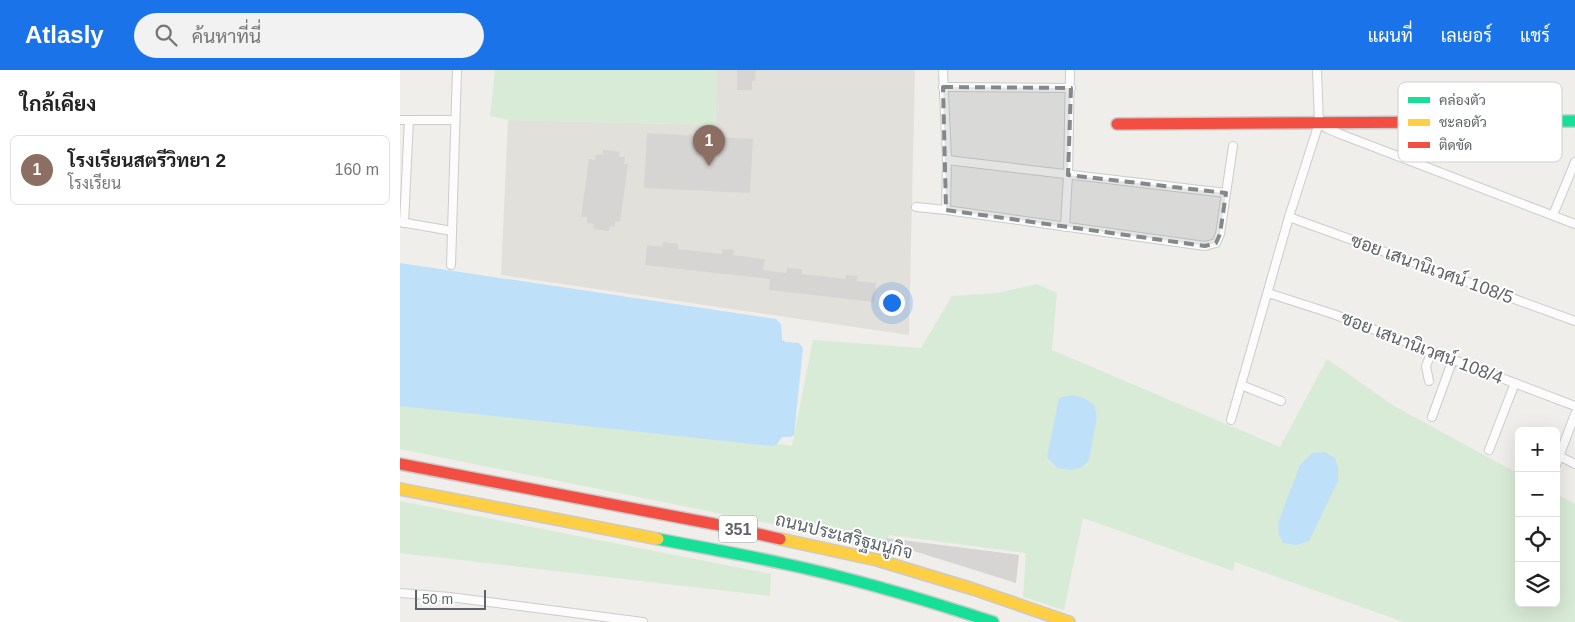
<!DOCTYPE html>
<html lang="th">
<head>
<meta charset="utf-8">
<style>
  body { margin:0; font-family:Helvetica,Sarabun,sans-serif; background:#f2f2f2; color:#222 }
  .controls { position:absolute; right:15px; bottom:15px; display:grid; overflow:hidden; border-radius:8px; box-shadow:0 5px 20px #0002 }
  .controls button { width:45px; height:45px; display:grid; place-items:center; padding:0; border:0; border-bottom:1px solid #e0e0e0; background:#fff; color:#222; font:25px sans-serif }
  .scale { position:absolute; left:15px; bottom:12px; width:71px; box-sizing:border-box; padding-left:5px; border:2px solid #5f6368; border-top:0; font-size:14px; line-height:18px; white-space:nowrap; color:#5f6368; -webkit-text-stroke:4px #fff; paint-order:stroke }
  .you { position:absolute; left:491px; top:232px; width:18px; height:18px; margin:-12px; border:4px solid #fff; border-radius:50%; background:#1a73e8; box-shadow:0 0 0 8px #1a73e833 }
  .badge { display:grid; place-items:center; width:32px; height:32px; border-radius:50%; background:#1a73e8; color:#fff; font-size:16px; font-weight:700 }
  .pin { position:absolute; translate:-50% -41px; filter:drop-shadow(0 1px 2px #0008) }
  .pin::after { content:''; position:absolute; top:26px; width:18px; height:15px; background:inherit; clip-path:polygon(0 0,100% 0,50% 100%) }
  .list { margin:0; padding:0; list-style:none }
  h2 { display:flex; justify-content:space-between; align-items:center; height:65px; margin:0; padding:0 20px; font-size:21px }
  h2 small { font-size:16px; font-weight:400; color:#767676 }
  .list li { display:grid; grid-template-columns:32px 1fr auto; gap:15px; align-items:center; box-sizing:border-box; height:70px; margin:0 10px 10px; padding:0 10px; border:1px solid #e0e0e0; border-radius:8px }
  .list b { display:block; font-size:19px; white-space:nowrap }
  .list p { margin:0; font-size:16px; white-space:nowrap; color:#767676 }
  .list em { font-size:16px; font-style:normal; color:#767676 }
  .icon { flex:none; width:28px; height:28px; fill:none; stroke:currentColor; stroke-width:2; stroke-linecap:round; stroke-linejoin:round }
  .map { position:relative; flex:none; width:1175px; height:552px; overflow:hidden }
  header { display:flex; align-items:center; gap:30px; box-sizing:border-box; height:70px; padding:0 25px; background:#1a73e8; color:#fff }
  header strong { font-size:24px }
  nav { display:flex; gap:28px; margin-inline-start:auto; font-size:18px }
  .search { width:350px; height:45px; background:#f2f2f2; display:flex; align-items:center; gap:12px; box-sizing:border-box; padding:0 18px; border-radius:28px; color:#767676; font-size:19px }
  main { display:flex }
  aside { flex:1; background:#fff }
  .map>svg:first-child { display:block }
</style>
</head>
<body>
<header>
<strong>Atlasly</strong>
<div class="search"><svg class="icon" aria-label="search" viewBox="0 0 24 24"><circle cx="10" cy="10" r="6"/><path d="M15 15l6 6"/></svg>ค้นหาที่นี่</div>
<nav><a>แผนที่</a><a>เลเยอร์</a><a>แชร์</a></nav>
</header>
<main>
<aside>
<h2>ใกล้เคียง<small></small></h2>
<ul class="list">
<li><span class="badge" style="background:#8d6e63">1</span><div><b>โรงเรียนสตรีวิทยา 2</b><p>โรงเรียน</p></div><em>160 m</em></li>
</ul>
</aside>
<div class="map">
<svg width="1175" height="552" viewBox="0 0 1175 552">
  <rect width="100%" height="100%" fill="#efeeea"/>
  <!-- education -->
  <polygon fill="#e2e0da" points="317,0 515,0 509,265 101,205 108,50 315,55"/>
  <!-- green -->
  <g fill="#d8ebd6">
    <polygon points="95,0 317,0 315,55 108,50 90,46"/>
    <polygon points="637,214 657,223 652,280 880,377 927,289 994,336 1119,404 1119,533 1156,533 1156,424 1175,434 1175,552 1004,552 835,492 833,501 683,448 664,540 623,527 626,483 489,465 484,482 392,458 0,379 0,322 392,376 413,270 521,278 552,226 597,223"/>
    <polygon points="0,431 371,504 370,526 0,483"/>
  </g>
  <!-- water -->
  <g fill="#bfe0f9">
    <polygon points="0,193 376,249 381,254 382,270 386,272 399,273 403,278 394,365 391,367 382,367 377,374 372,376 0,336"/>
    <polygon points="672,325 684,328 694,335 697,347 689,390 682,397 672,400 657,398 647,387 659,328"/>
    <polygon points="925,382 935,388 938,397 938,411 909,471 896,475 883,473 879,465 878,453 900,395 912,383"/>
  </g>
  <!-- building -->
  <g fill="#d6d5d3">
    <polygon points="337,0 356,0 355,11 352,11 352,20 337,20"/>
    <polygon points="247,63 353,69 350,123 244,118"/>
    <polygon points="203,80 220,82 219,87 225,87 224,94 228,94 220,152 215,151 215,157 210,156 209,161 193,159 194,154 187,153 187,147 181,147 189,89 195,90 196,84 203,85"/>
    <polygon points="263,172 278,174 278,179 322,184 322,179 334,180 333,185 365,189 363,200 386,203 387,198 402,199 402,204 446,209 446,205 458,206 457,211 476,213 474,232 369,220 370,209 245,195 247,175 262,177"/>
    <polygon points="486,468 619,485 616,513 485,472"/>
  </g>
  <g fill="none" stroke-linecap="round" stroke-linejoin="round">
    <defs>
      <g id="street">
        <polyline points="543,0 547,90 546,140"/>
        <polyline points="543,17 671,18"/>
        <polyline points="0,50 55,50"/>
        <polyline points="919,53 928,59 940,64 1175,154"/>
        <polyline points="547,90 826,123"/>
        <polyline points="516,137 546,140 805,176 816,173 820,164 833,76"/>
        <polyline points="1153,145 1175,92"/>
        <polyline points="889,147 1175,251"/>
        <polyline points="0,152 52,161"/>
        <polyline points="4,153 9,50"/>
        <polyline points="665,157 668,105 670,0"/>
        <polyline points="51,195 57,0"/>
        <polyline points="868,223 933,244 1175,336"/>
        <polyline points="1029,311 1026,296 1032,281"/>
        <polyline points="841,315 881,331"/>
        <polyline points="1032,347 1053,289"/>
        <polyline points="831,350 889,147 919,53 917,0"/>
        <polyline points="1089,380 1115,313"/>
        <polyline points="1159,386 1175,394"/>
        <polyline points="1156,395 1175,344"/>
        <polyline points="0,523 50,527 243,552"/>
      </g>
      <g id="fast">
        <polyline points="1057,52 1175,51"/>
        <path d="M 258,469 C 299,477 340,484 381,493 C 453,508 523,529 593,552"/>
      </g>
      <g id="slow">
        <polyline points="0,419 258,469"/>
        <polyline points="380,469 477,490 573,519 669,552"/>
      </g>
      <g id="jam">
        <polyline points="717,54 1057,52"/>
        <polyline points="0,394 314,454 380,469"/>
      </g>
    </defs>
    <!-- street casing -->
    <use href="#street" stroke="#cbcccc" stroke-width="10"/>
    <!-- fast casing -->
    <use href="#fast" stroke="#cacacb" stroke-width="14"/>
    <!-- slow casing -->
    <use href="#slow" stroke="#cacacb" stroke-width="14"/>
    <!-- jam casing -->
    <use href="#jam" stroke="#cacacb" stroke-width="14"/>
    <!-- street -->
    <use href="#street" stroke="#fdfcfc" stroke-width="8"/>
    <!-- fast -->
    <use href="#fast" stroke="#16e098" stroke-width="11"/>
    <!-- slow -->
    <use href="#slow" stroke="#ffcf43" stroke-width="11"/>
    <!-- jam -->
    <use href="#jam" stroke="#f24e42" stroke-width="11"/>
  </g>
  <!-- marked area -->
  <path fill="#84888a" fill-opacity="0.2" stroke="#84888a" stroke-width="4" stroke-dasharray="10 6" stroke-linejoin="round" d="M 543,17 L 671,18 L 668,105 L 826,123 L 820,164 L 816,173 L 805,176 L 546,140 Z"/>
  <g text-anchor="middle" stroke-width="4" stroke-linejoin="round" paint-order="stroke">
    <!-- shield labels -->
    <rect fill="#fff" stroke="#8f9295" stroke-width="1" x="319" y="445.5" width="38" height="27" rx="4"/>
    <g font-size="16" font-weight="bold" fill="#5f6368">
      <text x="338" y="465">351</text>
    </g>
    <!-- street labels -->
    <g font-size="18" fill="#5f6368" stroke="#fff">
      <text transform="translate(1032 199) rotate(20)" y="6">ซอย เสนานิเวศน์ 108/5</text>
      <text transform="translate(1022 278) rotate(21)" y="6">ซอย เสนานิเวศน์ 108/4</text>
      <text transform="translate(444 466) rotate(14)" y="6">ถนนประเสริฐมนูกิจ</text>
    </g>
  </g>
  <!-- legend -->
  <rect x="998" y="12" width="164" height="80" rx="8" fill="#fff" stroke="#cfd0d2" stroke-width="1"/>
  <rect x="1008" y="27" width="22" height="6" fill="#16e098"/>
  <rect x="1008" y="49" width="22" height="7" fill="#ffcf43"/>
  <rect x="1008" y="72" width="22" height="6" fill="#f24e42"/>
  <g font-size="14" fill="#5f6368">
    <text x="1039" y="35">คล่องตัว</text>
    <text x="1039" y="57">ชะลอตัว</text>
    <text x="1039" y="80">ติดขัด</text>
  </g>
</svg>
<div class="controls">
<button>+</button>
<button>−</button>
<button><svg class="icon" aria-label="locate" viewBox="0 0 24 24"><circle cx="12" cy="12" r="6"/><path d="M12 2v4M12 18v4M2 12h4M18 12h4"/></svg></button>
<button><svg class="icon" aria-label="layers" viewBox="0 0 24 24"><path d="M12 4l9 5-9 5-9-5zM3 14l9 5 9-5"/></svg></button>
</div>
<div class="scale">50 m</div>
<div class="you"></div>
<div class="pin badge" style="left:309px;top:96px;background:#8d6e63">1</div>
</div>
</main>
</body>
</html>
